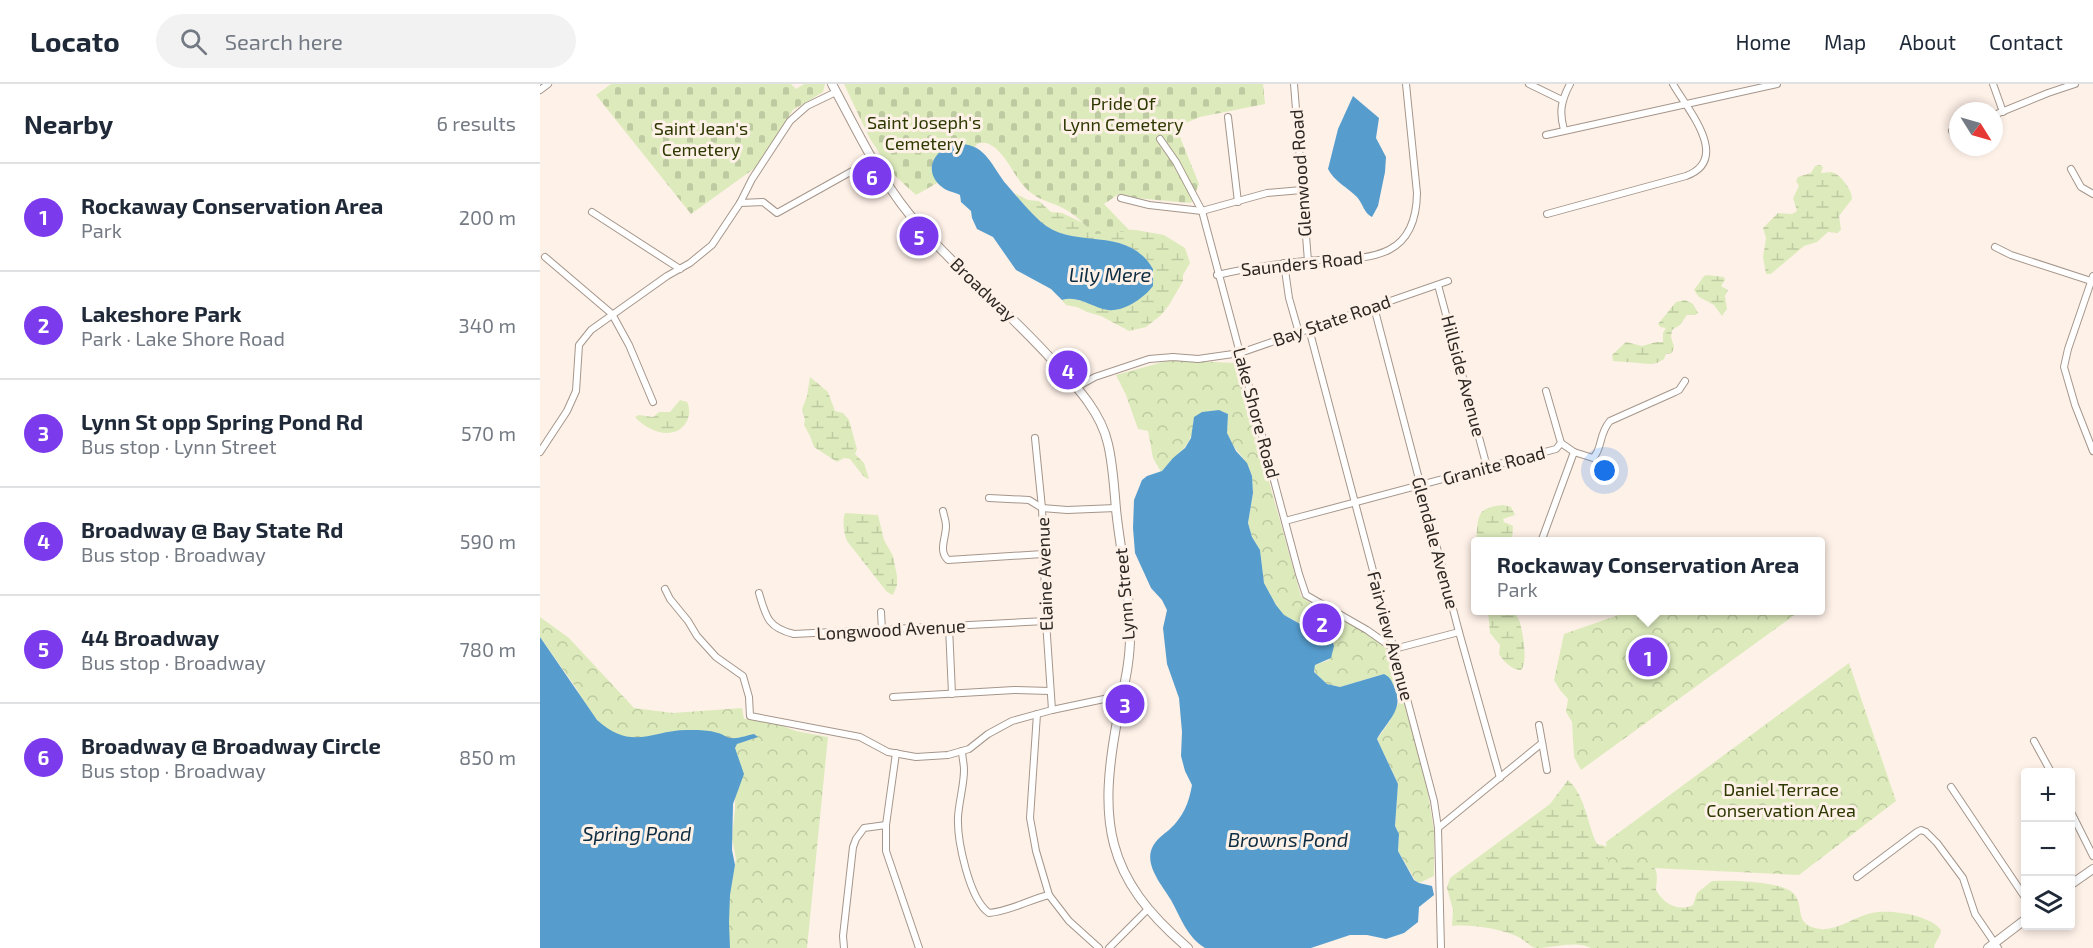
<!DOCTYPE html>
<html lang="en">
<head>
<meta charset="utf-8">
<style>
  body { margin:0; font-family:"Exo 2",sans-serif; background:#f2f2f3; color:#1f2937 }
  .controls { position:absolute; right:18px; bottom:18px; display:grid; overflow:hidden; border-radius:6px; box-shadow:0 3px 9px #0003 }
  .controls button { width:54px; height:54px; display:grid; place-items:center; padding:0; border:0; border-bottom:2px solid #e0e1e3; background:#fff; color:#1f2937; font:30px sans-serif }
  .compass { position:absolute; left:1409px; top:18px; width:54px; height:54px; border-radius:50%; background:#fff; box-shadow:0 3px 9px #0003; rotate:127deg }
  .you { position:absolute; left:1065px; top:387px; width:21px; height:21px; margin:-15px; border:4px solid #fff; border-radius:50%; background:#1a73e8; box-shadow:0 0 0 9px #1a73e833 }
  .badge { display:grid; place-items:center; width:39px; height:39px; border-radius:50%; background:#7c3aed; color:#fff; font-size:20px; font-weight:700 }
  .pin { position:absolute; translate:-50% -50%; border:3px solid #fff; box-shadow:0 2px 6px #0006 }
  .popup { position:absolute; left:931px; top:453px; width:354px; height:78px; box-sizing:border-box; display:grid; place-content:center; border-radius:6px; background:#fff; filter:drop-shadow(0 2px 4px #0005); font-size:20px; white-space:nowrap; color:#747a83 }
  .popup b { font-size:22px; color:#1f2937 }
  .popup::after { content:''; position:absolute; left:50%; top:100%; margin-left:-12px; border:12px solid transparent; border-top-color:#fff }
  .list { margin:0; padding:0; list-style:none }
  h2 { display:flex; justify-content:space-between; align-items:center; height:78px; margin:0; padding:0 24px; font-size:26px }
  h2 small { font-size:20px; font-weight:400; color:#747a83 }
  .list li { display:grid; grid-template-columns:39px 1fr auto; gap:18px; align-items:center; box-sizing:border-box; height:108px; padding:0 24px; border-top:2px solid #e0e1e3 }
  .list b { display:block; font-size:22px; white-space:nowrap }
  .list p { margin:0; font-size:20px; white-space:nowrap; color:#747a83 }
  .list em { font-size:20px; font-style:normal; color:#747a83 }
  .icon { flex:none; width:33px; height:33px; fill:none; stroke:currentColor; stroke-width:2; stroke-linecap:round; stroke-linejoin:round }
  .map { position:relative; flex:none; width:1553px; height:864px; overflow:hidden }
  header { display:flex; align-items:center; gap:36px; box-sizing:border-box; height:84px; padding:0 30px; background:#fff; border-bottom:2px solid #e0e1e3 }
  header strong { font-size:28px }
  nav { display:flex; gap:33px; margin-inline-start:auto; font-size:21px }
  .search { width:420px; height:54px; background:#f2f2f3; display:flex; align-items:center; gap:15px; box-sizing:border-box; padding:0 21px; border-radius:33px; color:#747a83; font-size:22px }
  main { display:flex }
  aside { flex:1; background:#fff }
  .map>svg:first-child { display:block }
</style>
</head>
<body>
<header>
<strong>Locato</strong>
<div class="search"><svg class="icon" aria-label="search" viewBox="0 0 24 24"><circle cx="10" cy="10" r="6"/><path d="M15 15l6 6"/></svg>Search here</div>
<nav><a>Home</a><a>Map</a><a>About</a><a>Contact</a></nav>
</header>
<main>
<aside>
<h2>Nearby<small>6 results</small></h2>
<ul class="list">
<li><span class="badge">1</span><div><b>Rockaway Conservation Area</b><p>Park</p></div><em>200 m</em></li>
<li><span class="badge">2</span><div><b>Lakeshore Park</b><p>Park · Lake Shore Road</p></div><em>340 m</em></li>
<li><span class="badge">3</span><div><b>Lynn St opp Spring Pond Rd</b><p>Bus stop · Lynn Street</p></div><em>570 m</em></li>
<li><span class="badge">4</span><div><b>Broadway @ Bay State Rd</b><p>Bus stop · Broadway</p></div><em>590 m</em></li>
<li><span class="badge">5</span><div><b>44 Broadway</b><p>Bus stop · Broadway</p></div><em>780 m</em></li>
<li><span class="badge">6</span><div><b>Broadway @ Broadway Circle</b><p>Bus stop · Broadway</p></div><em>850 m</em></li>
</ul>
</aside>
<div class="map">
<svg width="1553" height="864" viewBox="0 0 1553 864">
  <defs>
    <pattern id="wetland-marsh" width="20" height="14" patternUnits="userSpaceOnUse" patternTransform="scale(1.5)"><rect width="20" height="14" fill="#ddebbc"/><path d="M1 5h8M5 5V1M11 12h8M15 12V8" fill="none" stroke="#becaa1"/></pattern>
    <pattern id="cemetery-stones" width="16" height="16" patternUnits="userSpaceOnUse" patternTransform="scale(1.5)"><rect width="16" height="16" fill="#ddebbc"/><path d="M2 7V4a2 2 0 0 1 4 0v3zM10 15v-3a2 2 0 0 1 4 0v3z" fill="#becaa1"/></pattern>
    <pattern id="park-crowns" width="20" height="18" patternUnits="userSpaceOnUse" patternTransform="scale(1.5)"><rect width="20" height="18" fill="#ddebbc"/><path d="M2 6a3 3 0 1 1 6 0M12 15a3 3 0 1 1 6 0" fill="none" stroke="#becaa1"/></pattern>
  </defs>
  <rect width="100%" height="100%" fill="#fef1e8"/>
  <!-- wetland -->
  <g fill="url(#wetland-marsh)">
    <path d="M 1280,81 L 1283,83 L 1281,89 C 1285,89 1288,88 1291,88 C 1301,90 1312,106 1312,115 L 1299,132 L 1301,146 L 1297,149 L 1288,148 L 1277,158 L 1264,162 L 1231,190 L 1226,190 L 1223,173 L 1226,154 L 1223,144 L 1238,129 L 1252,130 L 1257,127 L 1253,114 L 1259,102 L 1256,97 L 1258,93 L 1271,89 L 1275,82 Z"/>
    <path d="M 474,109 L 488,116 L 499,117 L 511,128 L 522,129 L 554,144 L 596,146 L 624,151 L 645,164 L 650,179 L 643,191 L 643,197 L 629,221 L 621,231 L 606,243 L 589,247 L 561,232 L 547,228 L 537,223 L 526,221 L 522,216 L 531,214 L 570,226 L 595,218 L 613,185 C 587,143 545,164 511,145 C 498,138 483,120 474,109 Z"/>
    <polygon points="1167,191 1184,193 1185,196 1181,202 1188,206 1185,212 1187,225 1182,232 1174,221 1159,213 1154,206 1164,192"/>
    <polygon points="1145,216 1153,220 1158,229 1156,231 1147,231 1140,241 1132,246 1131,253 1134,263 1132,269 1126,270 1124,275 1117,279 1110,280 1073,277 1072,271 1086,258 1102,262 1116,258 1123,258 1123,249 1126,244 1120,243 1118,240 1136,218"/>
    <polygon points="270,293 288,308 295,327 303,329 309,336 317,365 315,370 324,379 329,395 324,393 310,375 304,374 297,378 274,363 270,352 264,341 265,336 262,325 267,312"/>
    <path d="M 140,316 L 147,318 C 150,325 150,330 147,337 C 136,358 108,348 95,333 L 99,331 L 113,333 L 119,328 L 130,328 Z"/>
    <path d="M 963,421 L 971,423 L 975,431 L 963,435 L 964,438 L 973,442 L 972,457 L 936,457 C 939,432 935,424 963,421 Z"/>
    <path d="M 305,429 L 338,431 L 344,456 L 353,472 L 357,492 L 357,501 L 353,511 L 347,508 L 307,457 C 304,450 302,436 305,429 Z"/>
    <path d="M 948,527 L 972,527 C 975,530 979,534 980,539 C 983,549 988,578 981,586 C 972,586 964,578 959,570 L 960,561 L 950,549 Z"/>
    <path d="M 1028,696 C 1046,712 1047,740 1057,760 C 1071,763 1112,773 1116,787 C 1118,793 1116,801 1116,806 C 1124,820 1138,828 1153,821 L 1157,809 L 1172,797 C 1190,796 1238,797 1252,808 C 1267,821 1251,841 1280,845 C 1298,847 1315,832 1332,829 C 1350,825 1390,831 1401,846 C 1401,852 1395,857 1394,864 L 1051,864 C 1037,856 1013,864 996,864 C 990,863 986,857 980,854 C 965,845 929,840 912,842 L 913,826 L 907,804 L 910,794 L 1010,720 Z"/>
  </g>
  <!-- cemetery -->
  <g fill="url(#cemetery-stones)">
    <polygon points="71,0 251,0 256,5 264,0 285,0 283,8 253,26 215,84 151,130 56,11"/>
    <path d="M 304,0 L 723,0 L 725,20 L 660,33 L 636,43 L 659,100 L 652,118 L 649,119 L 596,114 L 579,110 L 564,120 L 590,147 L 556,150 C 547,144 540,135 531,129 C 513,116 499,120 483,101 C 473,90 457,51 437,60 L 413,90 L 376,111 L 352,89 L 329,53 Z"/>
  </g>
  <!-- park -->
  <g fill="url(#park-crowns)">
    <path d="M 630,276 L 696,279 L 761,512 L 769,518 C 794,533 836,549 853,573 L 888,709 L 894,748 L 894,792 L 879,799 L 875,796 L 858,767 L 859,750 L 855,742 L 858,700 L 837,655 L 850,637 L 859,618 L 844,590 L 800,603 L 787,600 L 774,588 L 775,581 L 789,576 L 787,552 L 774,542 L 762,541 L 744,531 L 736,521 L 724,499 L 720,466 L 712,453 L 708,439 L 713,409 L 712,392 L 703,374 L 692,360 L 687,349 L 688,330 C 674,322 665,329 653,337 C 655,361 635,371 621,388 L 613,374 L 608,347 L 598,345 L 586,311 L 576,291 Z"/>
    <polygon points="1090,527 1090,526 1260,527 1041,686 1034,673 1032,638 1026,628 1028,615 1020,606 1014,596 1024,550"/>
    <polygon points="0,533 29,554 94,624 133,629 202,624 204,635 221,634 256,647 288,653 267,864 187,864 189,815 196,775 192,754 195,725 195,706 95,661 61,641 48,625 36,604 0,553"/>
    <polygon points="1309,579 1356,717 1259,791 1069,782 1066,758"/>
  </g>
  <!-- water -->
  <g fill="#569dce">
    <path d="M 813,12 L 839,34 L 836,54 L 846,73 L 845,88 L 838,122 L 832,133 C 824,129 823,120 817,113 C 808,104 794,97 788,85 L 798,45 Z"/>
    <path d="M 416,60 C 446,58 451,82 467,101 C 478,114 489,127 501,138 C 534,167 587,140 613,185 L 613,202 C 604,214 584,228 568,226 C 552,224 539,211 522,216 L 511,205 L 476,186 L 453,153 L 437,145 L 432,134 L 431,127 L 421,118 L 420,111 C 415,108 408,108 402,103 C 382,87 394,65 416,60 Z"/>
    <path d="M 679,326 L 688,330 L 687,349 L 696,367 L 707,379 L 712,392 L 713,409 L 708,439 L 712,453 L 720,466 L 724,499 L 736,521 L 744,531 L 762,541 L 777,543 L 792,556 L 794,562 L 791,574 L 775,581 L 774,588 L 787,600 L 800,603 L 844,590 C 850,593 851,596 854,602 C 865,625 848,636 837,655 L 858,700 L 855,742 L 859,750 L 858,767 L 874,796 L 879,799 L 892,802 L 894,811 L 879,823 L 878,838 L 864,849 L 846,855 L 827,851 L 810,851 L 771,864 L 665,864 C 647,853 641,834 631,816 C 622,801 603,780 613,762 C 617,755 624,750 630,745 C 643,733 649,719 652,701 L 645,687 L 641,672 L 642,648 L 639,614 L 627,580 L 623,544 L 627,526 L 622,516 L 611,504 L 595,469 L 593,444 L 594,416 L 602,396 L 607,392 L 622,387 L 633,374 L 645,364 L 651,354 L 654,333 L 662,328 Z"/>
    <path d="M 0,553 L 57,636 C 93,669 114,644 151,646 C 160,646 169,646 178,649 C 183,650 187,654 191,654 C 198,655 208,651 214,650 L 218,653 L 197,660 L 195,664 L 204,690 L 193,720 L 192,766 L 195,781 L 190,811 L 189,838 L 190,864 L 0,864 Z"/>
  </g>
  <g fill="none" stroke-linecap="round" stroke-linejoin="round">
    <defs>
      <g id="minor">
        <polyline points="754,0 768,177"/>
        <polyline points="989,0 1022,16"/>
        <polyline points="1453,0 1463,28"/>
        <polyline points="0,6 8,0"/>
        <polyline points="1454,31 1508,9 1535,0"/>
        <polyline points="688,33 698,118"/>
        <path d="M 1024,46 C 1019,28 1021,17 1030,0"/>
        <polyline points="1412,47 1418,45"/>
        <polyline points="1006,51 1237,0"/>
        <polyline points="620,55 636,78 662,127 759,490 766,511 827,546 854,565 919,548"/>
        <polyline points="1531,85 1541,103 1553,110"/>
        <polyline points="581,114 609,121 662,127 727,109 762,106"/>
        <polyline points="200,119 223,118 237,129 332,76"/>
        <polyline points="52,128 140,185"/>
        <path d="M 1007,130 L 1146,92 C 1192,75 1147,25 1133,0"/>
        <polyline points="1455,163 1471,171 1551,197"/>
        <polyline points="5,173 72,230 89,261 113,318"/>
        <polyline points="744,179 749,214 759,249"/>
        <path d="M 677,191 C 707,184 735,180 765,177 C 819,173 876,183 877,109 L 866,0"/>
        <polyline points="1553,192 1528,265 1524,283 1535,321 1553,367"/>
        <polyline points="898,201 947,383"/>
        <polyline points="834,223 919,548 960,694"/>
        <polyline points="769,245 894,717 898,744 901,864"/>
        <polyline points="537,303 555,293 609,275 633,273 658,275 700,269 908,197"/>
        <polyline points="1006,307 1021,359"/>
        <polyline points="495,354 502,424 506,537 512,626"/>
        <polyline points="0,368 27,327 36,307 39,261 51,246 127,192 150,179 172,161 200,119 212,95 250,37 267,22 296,8"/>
        <polyline points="449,414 489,416 502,424 527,426 576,424"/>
        <path d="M 403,427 C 404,432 406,437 406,442 C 406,454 398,467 408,476 L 503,470"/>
        <path d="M 745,437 L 1016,365 L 1021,359 L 1034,368 L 1053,374 C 1063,364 1058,351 1070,337 L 1135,308 L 1139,306 L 1145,297"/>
        <polyline points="1001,458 1034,368"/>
        <polyline points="125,505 130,515 148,537 157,552 176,573 203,592 209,613 210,632 320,653 348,668 376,673 408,671 429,665 448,650 472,637 512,626 583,611"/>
        <path d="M 219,509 C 226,533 228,544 254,550 L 506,537"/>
        <polyline points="341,528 342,547"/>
        <polyline points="409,543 412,610"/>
        <polyline points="353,613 474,606 510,607"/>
        <polyline points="497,630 490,734 496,767 509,811 529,837 559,864"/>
        <polyline points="999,641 1007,686"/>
        <polyline points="1494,657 1511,688"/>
        <path d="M 422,667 C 422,673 424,679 424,686 C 424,701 419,717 418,733 C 417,756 429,815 449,829 C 471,827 488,816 509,811"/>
        <polyline points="356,669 346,741 346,767 379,864"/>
        <polyline points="1411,703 1486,815"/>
        <polyline points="1530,726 1553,772"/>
        <polyline points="898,744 1002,659"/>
        <polyline points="1317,793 1377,748 1381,746 1386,748 1397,759 1423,794 1435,830 1458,864"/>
        <polyline points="304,864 303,852 313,763 316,755 324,744 346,741"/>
        <polyline points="569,864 608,825"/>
      </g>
      <g id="secondary">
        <path d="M 292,0 C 319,50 342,101 381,144 C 423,191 472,231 514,278 C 536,302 561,328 568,360 C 573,381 574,403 576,425 C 580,467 591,510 590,553 C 590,580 583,606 578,632 C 558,736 564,793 648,864"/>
        <polyline points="1530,801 1553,785"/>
        <polyline points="1448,864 1486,835"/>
      </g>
    </defs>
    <!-- minor casing -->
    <use href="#minor" stroke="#a5968b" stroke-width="8"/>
    <!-- secondary casing -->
    <use href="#secondary" stroke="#a5968b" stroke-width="10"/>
    <!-- minor -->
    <use href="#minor" stroke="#fff" stroke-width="6"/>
    <!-- secondary -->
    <use href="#secondary" stroke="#fff" stroke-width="8"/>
  </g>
  <g text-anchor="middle" stroke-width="6" stroke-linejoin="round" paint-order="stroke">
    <!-- park labels -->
    <g font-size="18" fill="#2d3900" stroke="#fef1e8">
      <text x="583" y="26">Pride Of<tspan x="583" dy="21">Lynn Cemetery</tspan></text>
      <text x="384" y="45">Saint Joseph's<tspan x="384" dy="21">Cemetery</tspan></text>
      <text x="161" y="51">Saint Jean's<tspan x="161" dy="21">Cemetery</tspan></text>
      <text x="1241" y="712">Daniel Terrace<tspan x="1241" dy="21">Conservation Area</tspan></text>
    </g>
    <!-- street labels -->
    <g font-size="18" fill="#2e2824" stroke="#fef1e8">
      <text transform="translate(761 89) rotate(-94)" y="6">Glenwood Road</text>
      <text transform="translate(762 180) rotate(-6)" y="6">Saunders Road</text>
      <text transform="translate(443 206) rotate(44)" y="6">Broadway</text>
      <text transform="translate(792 237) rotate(-19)" y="6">Bay State Road</text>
      <text transform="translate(923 292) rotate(75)" y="6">Hillside Avenue</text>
      <text transform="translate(716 329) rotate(75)" y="6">Lake Shore Road</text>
      <text transform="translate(954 382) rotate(-15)" y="6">Granite Road</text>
      <text transform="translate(895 459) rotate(75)" y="6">Glendale Avenue</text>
      <text transform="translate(505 490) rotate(-92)" y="6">Elaine Avenue</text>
      <text transform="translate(585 510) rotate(-95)" y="6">Lynn Street</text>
      <text transform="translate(351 546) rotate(-3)" y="6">Longwood Avenue</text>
      <text transform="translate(850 552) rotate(75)" y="6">Fairview Avenue</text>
    </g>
    <!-- water labels -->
    <g font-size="20" font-style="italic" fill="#0d2d42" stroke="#fef1e8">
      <text x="570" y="198">Lily Mere</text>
      <text x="97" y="757">Spring Pond</text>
      <text x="748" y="763">Browns Pond</text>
    </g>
  </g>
</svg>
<div class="controls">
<button>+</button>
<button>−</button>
<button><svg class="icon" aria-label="layers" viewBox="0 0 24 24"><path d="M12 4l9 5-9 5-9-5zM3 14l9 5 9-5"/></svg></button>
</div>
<svg class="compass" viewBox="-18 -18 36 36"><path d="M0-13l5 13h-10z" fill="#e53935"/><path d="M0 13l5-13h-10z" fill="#747a83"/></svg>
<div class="you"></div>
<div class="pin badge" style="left:1108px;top:573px">1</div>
<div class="popup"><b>Rockaway Conservation Area</b>Park</div>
<div class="pin badge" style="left:782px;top:539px">2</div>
<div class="pin badge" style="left:585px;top:620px">3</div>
<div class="pin badge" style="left:528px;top:286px">4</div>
<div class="pin badge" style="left:379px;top:152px">5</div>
<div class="pin badge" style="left:332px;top:92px">6</div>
</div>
</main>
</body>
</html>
